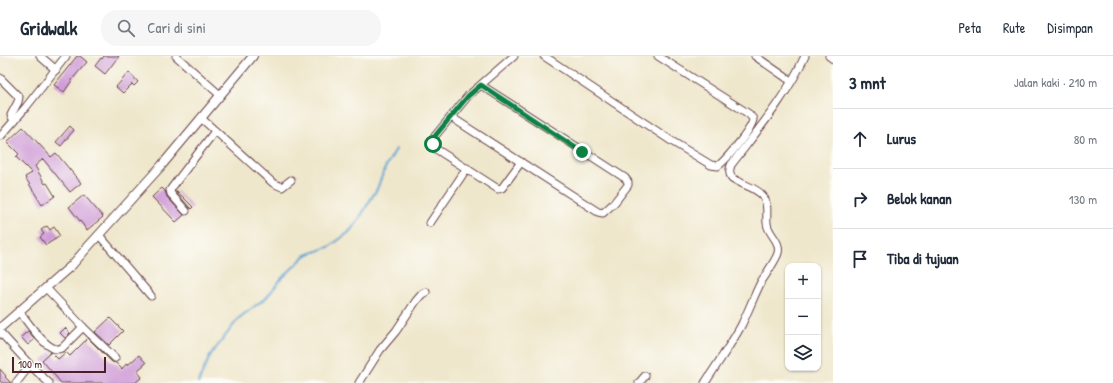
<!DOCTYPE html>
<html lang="id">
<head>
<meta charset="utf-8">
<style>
  body { margin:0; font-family:"Patrick Hand",sans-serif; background:#f6f6f7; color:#1f2937 }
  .controls { position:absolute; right:12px; bottom:12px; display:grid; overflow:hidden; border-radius:8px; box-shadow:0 1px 3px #0004 }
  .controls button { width:36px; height:36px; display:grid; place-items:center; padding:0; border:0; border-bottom:1px solid #e0e1e3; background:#fff; color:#1f2937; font:20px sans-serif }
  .scale { position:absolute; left:12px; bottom:10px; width:94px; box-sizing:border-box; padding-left:4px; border:2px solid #4a1f2b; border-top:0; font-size:11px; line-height:14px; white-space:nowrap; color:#4a1f2b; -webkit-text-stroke:3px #fdfcf7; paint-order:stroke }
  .stop { position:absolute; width:12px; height:12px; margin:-9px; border:3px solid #0b8043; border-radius:50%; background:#fff }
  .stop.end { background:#0b8043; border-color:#fff; box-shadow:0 1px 4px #0008 }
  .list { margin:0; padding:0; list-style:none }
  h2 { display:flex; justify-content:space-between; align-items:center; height:52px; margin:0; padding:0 16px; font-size:17px }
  h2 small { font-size:13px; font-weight:400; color:#747a83 }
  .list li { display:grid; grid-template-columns:26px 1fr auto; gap:12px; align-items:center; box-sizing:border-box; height:60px; padding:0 16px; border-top:1px solid #e0e1e3 }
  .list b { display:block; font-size:15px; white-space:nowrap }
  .list em { font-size:13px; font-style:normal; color:#747a83 }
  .icon { flex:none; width:22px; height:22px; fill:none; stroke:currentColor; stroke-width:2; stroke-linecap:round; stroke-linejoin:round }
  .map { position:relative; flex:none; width:833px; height:327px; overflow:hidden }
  header { display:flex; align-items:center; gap:24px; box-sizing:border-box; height:56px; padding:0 20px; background:#fff; border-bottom:1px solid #e0e1e3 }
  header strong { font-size:19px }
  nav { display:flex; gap:22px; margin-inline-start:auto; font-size:14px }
  .search { width:280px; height:36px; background:#f6f6f7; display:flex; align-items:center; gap:10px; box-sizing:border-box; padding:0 14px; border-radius:16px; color:#747a83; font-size:15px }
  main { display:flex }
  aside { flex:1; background:#fff }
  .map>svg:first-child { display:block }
</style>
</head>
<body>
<header>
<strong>Gridwalk</strong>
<div class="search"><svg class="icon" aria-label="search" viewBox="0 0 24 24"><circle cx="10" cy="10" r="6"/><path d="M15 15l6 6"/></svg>Cari di sini</div>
<nav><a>Peta</a><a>Rute</a><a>Disimpan</a></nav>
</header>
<main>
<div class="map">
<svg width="833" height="327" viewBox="0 0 833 327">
  <rect width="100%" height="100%" fill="#fdfcf7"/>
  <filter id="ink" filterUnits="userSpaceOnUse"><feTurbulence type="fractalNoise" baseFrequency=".025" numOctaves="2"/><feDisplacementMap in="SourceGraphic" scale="8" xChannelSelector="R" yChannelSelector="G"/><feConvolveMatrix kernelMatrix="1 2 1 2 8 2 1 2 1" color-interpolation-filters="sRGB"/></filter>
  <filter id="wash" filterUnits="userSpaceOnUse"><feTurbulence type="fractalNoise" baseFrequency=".012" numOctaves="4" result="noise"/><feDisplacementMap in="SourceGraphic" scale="16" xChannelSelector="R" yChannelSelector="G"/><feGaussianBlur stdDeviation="0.9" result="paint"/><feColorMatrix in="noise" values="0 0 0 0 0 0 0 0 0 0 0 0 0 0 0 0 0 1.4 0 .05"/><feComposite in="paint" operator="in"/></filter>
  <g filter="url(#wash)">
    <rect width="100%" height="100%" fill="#efe7cc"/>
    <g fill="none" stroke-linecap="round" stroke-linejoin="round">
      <!-- stream -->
      <polyline stroke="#5ea3d4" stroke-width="2" points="198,327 210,300 239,262 267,241 281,223 306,199 329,191 348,177 356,168 377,133 385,112 396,93"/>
    </g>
    <g id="blocks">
      <!-- building -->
      <g fill="#cf9cd7">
        <polygon points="77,0 80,0 87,6 75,20 64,36 54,29"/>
        <polygon points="104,0 119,0 105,18 95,10 101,2 102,3"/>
        <polygon points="129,16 138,26 134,30 132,28 123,37 116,31"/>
        <polygon points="70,70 74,74 61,90 56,86"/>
        <polygon points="23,71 51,101 56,97 81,127 70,136 43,103 35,110 45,128 47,127 55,140 42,149 25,121 32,117 16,101 19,98 7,86"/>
        <polygon points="162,132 165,135 167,141 184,159 176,166 152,141"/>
        <polygon points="176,134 193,151 191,153 176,136"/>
        <polygon points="84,139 103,161 87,174 69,151"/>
        <polygon points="47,170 50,174 54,171 60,180 46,189 40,181 44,178 41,174"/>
        <polygon points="110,262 123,275 109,289 95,276"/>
        <polygon points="65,272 70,277 65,282 60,277"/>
        <polygon points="28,275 35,283 28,289 21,281"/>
        <polygon points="88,282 112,306 116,307 122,313 127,307 128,309 139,299 146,307 137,315 142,321 135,327 61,327 42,304 51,296 58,303 66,296 70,300"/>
        <polygon points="0,313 6,320 5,321 11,327 2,327 0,325"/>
      </g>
    </g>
  </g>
  <g filter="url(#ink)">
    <use href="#blocks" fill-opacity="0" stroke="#633d43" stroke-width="1"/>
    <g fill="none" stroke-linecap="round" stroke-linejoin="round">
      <defs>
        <g id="minor">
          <polyline points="40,0 56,14"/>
          <polyline points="176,0 220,39"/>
          <polyline points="514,0 468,40 435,80 433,88 436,93 498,133 502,132 521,106"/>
          <path d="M 544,0 L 673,86 L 711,109 L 718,110 C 726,104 753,72 753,63 L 749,58 L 658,0"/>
          <polyline points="755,0 791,25"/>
          <polyline points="829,0 833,3"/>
          <polyline points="0,22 19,41 18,46 11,59 14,65"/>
          <polyline points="451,61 598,156 603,157 614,147 628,129 628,126 625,122 481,29"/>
          <polyline points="201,62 273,127 282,131 291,124"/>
          <polyline points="1,80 26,51 66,0"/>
          <polyline points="186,155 171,138 170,134 215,75"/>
          <polyline points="430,167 467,112"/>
          <polyline points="99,179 151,240"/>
          <polyline points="46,232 83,271 115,302"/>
          <path d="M 19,255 C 27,265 41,287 53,292 C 56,294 59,293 62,292 L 83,271"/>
          <polyline points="0,276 30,309 49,327"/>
          <polyline points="16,327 30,309"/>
          <polyline points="359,327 380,294 396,275 416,245 422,238 426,236"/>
          <polyline points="639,327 645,320"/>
          <path d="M 705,327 C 717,308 730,290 741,270 C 748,256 754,240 761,226 C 765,220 777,202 778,197 C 781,184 768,179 767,167 C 766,158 769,148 763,140 C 756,131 742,129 732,122 C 729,118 729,115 731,109 C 757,75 787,40 805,0"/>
        </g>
        <polyline id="tertiary" points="0,272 72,209 86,193 162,109 253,0"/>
      </defs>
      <!-- minor casing -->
      <use href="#minor" stroke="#633d43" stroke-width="9"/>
      <!-- tertiary casing -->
      <use href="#tertiary" stroke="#633d43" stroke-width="10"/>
      <!-- minor -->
      <use href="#minor" stroke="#fff" stroke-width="7"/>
      <!-- tertiary -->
      <use href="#tertiary" stroke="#fff" stroke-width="8"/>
    </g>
  </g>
  <g fill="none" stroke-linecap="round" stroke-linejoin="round" filter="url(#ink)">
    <!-- route -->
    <polyline stroke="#0b8043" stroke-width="5" points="433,88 435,80 468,40 481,29 582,96"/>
  </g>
</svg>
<div class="controls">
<button>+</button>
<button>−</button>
<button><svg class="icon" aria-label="layers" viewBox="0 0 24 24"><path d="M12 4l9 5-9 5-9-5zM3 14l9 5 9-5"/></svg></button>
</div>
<div class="scale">100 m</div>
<div class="stop" style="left:433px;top:88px"></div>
<div class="stop end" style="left:582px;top:96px"></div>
</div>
<aside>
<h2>3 mnt<small>Jalan kaki · 210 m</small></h2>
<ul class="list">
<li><svg class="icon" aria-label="ahead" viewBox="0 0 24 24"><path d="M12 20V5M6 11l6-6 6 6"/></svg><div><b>Lurus</b></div><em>80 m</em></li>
<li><svg class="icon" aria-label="right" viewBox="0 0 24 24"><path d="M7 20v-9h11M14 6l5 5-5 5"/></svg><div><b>Belok kanan</b></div><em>130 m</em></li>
<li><svg class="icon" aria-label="arrive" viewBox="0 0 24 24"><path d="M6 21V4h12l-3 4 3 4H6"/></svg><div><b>Tiba di tujuan</b></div></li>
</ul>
</aside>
</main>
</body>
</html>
